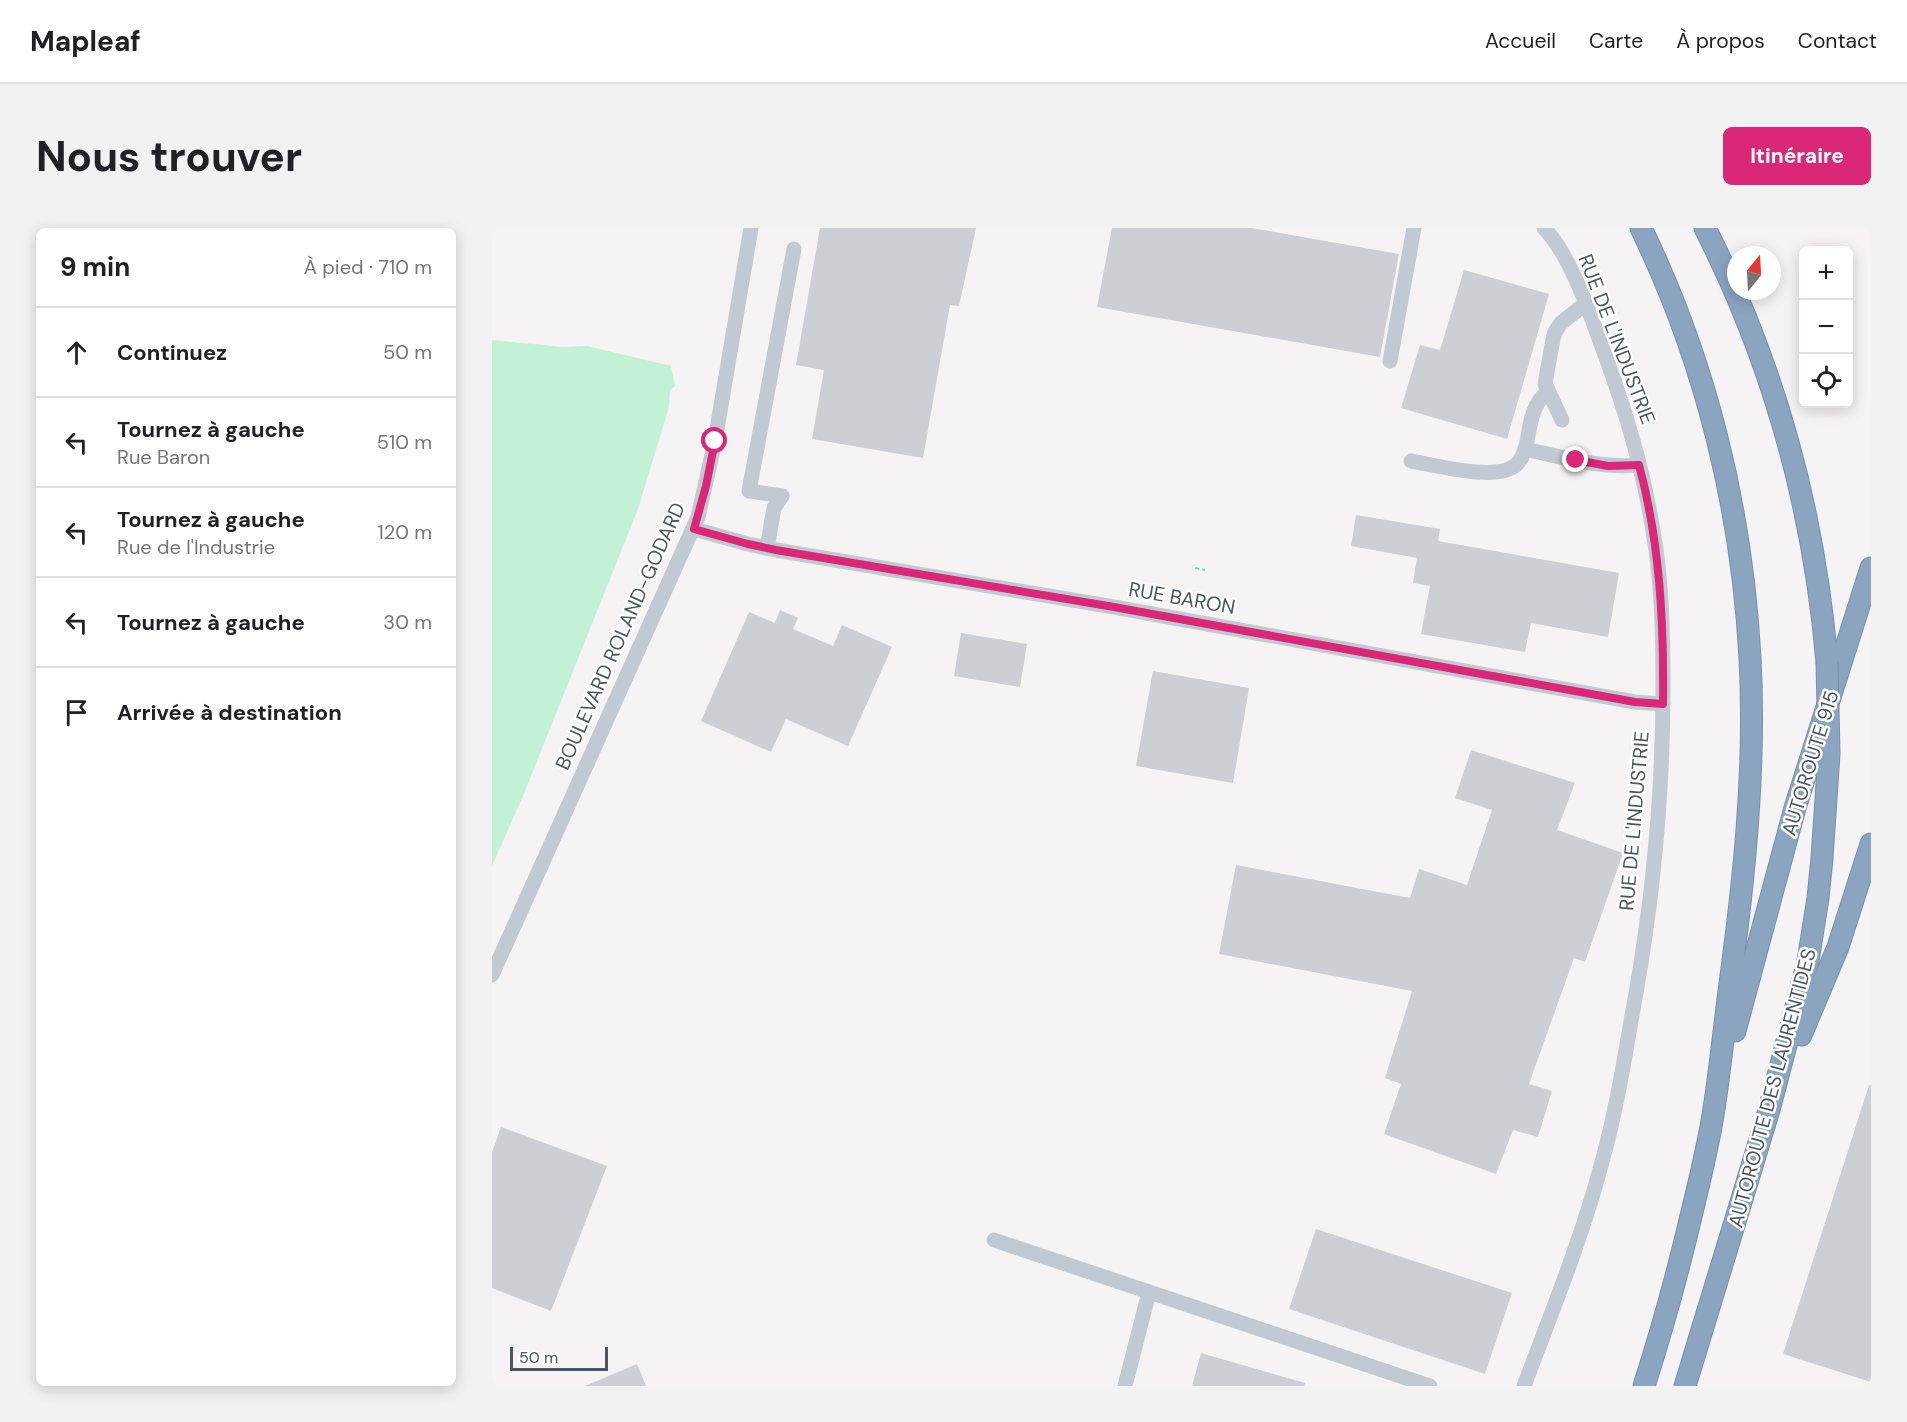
<!DOCTYPE html>
<html lang="fr">
<head>
<meta charset="utf-8">
<style>
  body { margin:0; font-family:"DM Sans",sans-serif; background:#f2f2f2; color:#202124 }
  .controls { position:absolute; right:18px; top:18px; display:grid; overflow:hidden; border-radius:9px; box-shadow:0 3px 15px #0003 }
  .controls button { width:54px; height:54px; display:grid; place-items:center; padding:0; border:0; border-bottom:2px solid #e0e0e0; background:#fff; color:#202124; font:30px sans-serif }
  .compass { position:absolute; left:1235px; top:18px; width:54px; height:54px; border-radius:50%; background:#fff; box-shadow:0 3px 15px #0003; rotate:18deg }
  .scale { position:absolute; left:18px; bottom:15px; width:98px; box-sizing:border-box; padding-left:6px; border:3px solid #4a5661; border-top:0; font-size:16px; line-height:21px; white-space:nowrap; color:#4a5661; -webkit-text-stroke:4px #fff; paint-order:stroke }
  .stop { position:absolute; width:18px; height:18px; margin:-14px; border:4px solid #db2777; border-radius:50%; background:#fff }
  .stop.end { background:#db2777; border-color:#fff; box-shadow:0 2px 6px #0008 }
  .list { margin:0; padding:0; list-style:none }
  h2 { display:flex; justify-content:space-between; align-items:center; height:78px; margin:0; padding:0 24px; font-size:26px }
  h2 small { font-size:20px; font-weight:400; color:#757577 }
  .list li { display:grid; grid-template-columns:39px 1fr auto; gap:18px; align-items:center; box-sizing:border-box; height:90px; padding:0 24px; border-top:2px solid #e0e0e0 }
  .list b { display:block; font-size:22px; white-space:nowrap }
  .list p { margin:0; font-size:20px; white-space:nowrap; color:#757577 }
  .list em { font-size:20px; font-style:normal; color:#757577 }
  .icon { flex:none; width:33px; height:33px; fill:none; stroke:currentColor; stroke-width:2; stroke-linecap:round; stroke-linejoin:round }
  .map { position:relative; flex:none; width:1379px; height:1158px; overflow:hidden; border-radius:9px }
  header { display:flex; align-items:center; gap:36px; box-sizing:border-box; height:84px; padding:0 30px; background:#fff; border-bottom:2px solid #e0e0e0 }
  header strong { font-size:28px }
  nav { display:flex; gap:33px; margin-inline-start:auto; font-size:21px }
  .intro { display:flex; align-items:center; justify-content:space-between; box-sizing:border-box; height:144px; padding:0 36px }
  h1 { margin:0; font-size:42px }
  .button { padding:15px 27px; border-radius:9px; background:#db2777; color:#fff; font-size:21px; font-weight:700 }
  main { display:flex; gap:36px; padding:0 36px }
  aside { flex:1; background:#fff; border-radius:9px; box-shadow:0 3px 15px #0003 }
  .map>svg:first-child { display:block }
</style>
</head>
<body>
<header>
<strong>Mapleaf</strong>
<nav><a>Accueil</a><a>Carte</a><a>À propos</a><a>Contact</a></nav>
</header>
<div class="intro"><h1>Nous trouver</h1><a class="button">Itinéraire</a></div>
<main>
<aside>
<h2>9 min<small>À pied · 710 m</small></h2>
<ul class="list">
<li><svg class="icon" aria-label="ahead" viewBox="0 0 24 24"><path d="M12 20V5M6 11l6-6 6 6"/></svg><div><b>Continuez</b></div><em>50 m</em></li>
<li><svg class="icon" aria-label="left" viewBox="0 0 24 24"><path d="M17 20v-9H6M10 6l-5 5 5 5"/></svg><div><b>Tournez à gauche</b><p>Rue Baron</p></div><em>510 m</em></li>
<li><svg class="icon" aria-label="left" viewBox="0 0 24 24"><path d="M17 20v-9H6M10 6l-5 5 5 5"/></svg><div><b>Tournez à gauche</b><p>Rue de l'Industrie</p></div><em>120 m</em></li>
<li><svg class="icon" aria-label="left" viewBox="0 0 24 24"><path d="M17 20v-9H6M10 6l-5 5 5 5"/></svg><div><b>Tournez à gauche</b></div><em>30 m</em></li>
<li><svg class="icon" aria-label="arrive" viewBox="0 0 24 24"><path d="M6 21V4h12l-3 4 3 4H6"/></svg><div><b>Arrivée à destination</b></div></li>
</ul>
</aside>
<div class="map">
<svg width="1379" height="1158" viewBox="0 0 1379 1158">
  <rect width="100%" height="100%" fill="#f5f3f3"/>
  <!-- green -->
  <polygon fill="#c3f1d5" points="0,112 71,119 95,118 179,138 183,158 178,162 177,179 146,281 31,568 0,638"/>
  <!-- building -->
  <g fill="#cdcfd5">
    <polygon points="328,0 484,0 467,78 458,77 431,230 320,211 332,142 304,137"/>
    <polygon points="620,0 760,0 907,26 888,129 605,79"/>
    <polygon points="972,42 1057,66 1015,211 909,180 928,117 948,122"/>
    <polygon points="864,287 948,301 946,313 1127,345 1116,409 1039,395 1033,424 929,406 938,358 921,355 925,330 859,318"/>
    <polygon points="288,382 306,390 301,401 341,418 350,397 400,419 356,518 294,491 279,524 209,493 257,384 283,395"/>
    <polygon points="469,405 535,416 528,459 462,448"/>
    <polygon points="661,443 757,460 741,555 644,538"/>
    <polygon points="979,522 1083,555 1065,602 1131,625 1093,734 1082,730 1037,856 1060,863 1046,909 1021,902 1004,946 892,906 909,856 893,850 920,763 727,726 744,637 918,670 927,641 975,657 1000,582 963,570"/>
    <polygon points="1377,857 1379,857 1379,1154 1291,1126"/>
    <polygon points="9,899 115,938 59,1083 0,1060 0,924"/>
    <polygon points="824,1001 1020,1065 993,1146 797,1081"/>
    <polygon points="709,1125 813,1155 812,1158 700,1158"/>
    <polygon points="145,1136 154,1158 93,1158"/>
  </g>
  <g fill="none" stroke-linecap="round" stroke-linejoin="round">
    <defs>
      <g id="highway">
        <path d="M 1149,0 C 1214,134 1250,281 1258,430 C 1264,541 1252,653 1237,763 C 1232,802 1228,842 1222,881 C 1217,914 1209,947 1201,980 C 1187,1040 1171,1099 1152,1158"/>
        <path d="M 1213,0 C 1282,136 1322,282 1335,434"/>
        <polyline points="1243,803 1303,580 1379,340"/>
        <polyline points="1309,807 1346,719 1379,616"/>
        <polyline points="1193,1158 1277,882 1316,733 1326,670 1330,630 1337,526"/>
      </g>
    </defs>
    <!-- highway casing -->
    <use href="#highway" stroke="#7690ad" stroke-width="23"/>
    <!-- path -->
    <polyline stroke="#7ad0a6" stroke-width="2" stroke-dasharray="4.5 3" stroke-linecap="butt" points="703,340 713,342"/>
    <!-- minor -->
    <g stroke="#c1cad2" stroke-width="15">
      <polyline points="898,133 922,0"/>
      <polyline points="1070,192 1053,156 1061,111 1063,104 1069,95 1093,76"/>
      <path d="M 1033,221 C 1070,229 1109,241 1147,237"/>
      <path d="M 919,233 C 943,237 1004,254 1024,237 C 1031,231 1035,217 1036,208 C 1039,190 1042,175 1056,163"/>
      <polyline points="290,268 257,263 302,21"/>
      <polyline points="202,301 256,316 284,322 622,379 1143,474 1171,476"/>
      <polyline points="275,320 282,280 290,268"/>
      <polyline points="0,747 206,289 223,213 259,0"/>
      <polyline points="502,1012 938,1158"/>
      <polyline points="633,1158 657,1064"/>
      <path d="M 1032,1158 C 1060,1083 1091,1008 1111,930 C 1126,876 1134,820 1144,765 C 1162,662 1171,564 1171,460 C 1171,406 1170,350 1160,297 C 1151,242 1135,188 1116,135 C 1101,95 1081,30 1052,0"/>
    </g>
    <!-- highway -->
    <use href="#highway" stroke="#8ba5c1" stroke-width="21"/>
    <defs>
      <polyline id="highway-bridge" points="1335,434 1337,526"/>
    </defs>
    <!-- highway-bridge casing -->
    <use href="#highway-bridge" stroke="#7690ad" stroke-width="23" stroke-linecap="butt"/>
    <!-- highway-bridge -->
    <use href="#highway-bridge" stroke="#8ba5c1" stroke-width="21"/>
  </g>
  <g fill="none" stroke-linecap="round" stroke-linejoin="round">
    <!-- route -->
    <path stroke="#db2777" stroke-width="8" d="M 223,213 L 214,258 L 202,301 L 256,316 L 284,322 L 622,379 L 1143,474 L 1171,476 C 1172,395 1168,315 1147,237 L 1116,238 L 1084,232"/>
  </g>
  <g text-anchor="middle" stroke-width="5" stroke-linejoin="round" paint-order="stroke">
    <!-- street labels -->
    <g font-size="20" fill="#4a5661" stroke="#fff">
      <text transform="translate(1125 111) rotate(69)" y="7">RUE DE L'INDUSTRIE</text>
      <text transform="translate(690 370) rotate(10)" y="7">RUE BARON</text>
      <text transform="translate(128 408) rotate(-66)" y="7">BOULEVARD ROLAND-GODARD</text>
      <text transform="translate(1318 535) rotate(-73)" y="7">AUTOROUTE 915</text>
      <text transform="translate(1142 593) rotate(-85)" y="7">RUE DE L'INDUSTRIE</text>
      <text transform="translate(1280 860) rotate(-75)" y="7">AUTOROUTE DES LAURENTIDES</text>
    </g>
  </g>
</svg>
<div class="controls">
<button>+</button>
<button>−</button>
<button><svg class="icon" aria-label="locate" viewBox="0 0 24 24"><circle cx="12" cy="12" r="6"/><path d="M12 2v4M12 18v4M2 12h4M18 12h4"/></svg></button>
</div>
<svg class="compass" viewBox="-18 -18 36 36"><path d="M0-13l5 13h-10z" fill="#e53935"/><path d="M0 13l5-13h-10z" fill="#757577"/></svg>
<div class="scale">50 m</div>
<div class="stop" style="left:223px;top:213px"></div>
<div class="stop end" style="left:1084px;top:232px"></div>
</div>
</main>
</body>
</html>
